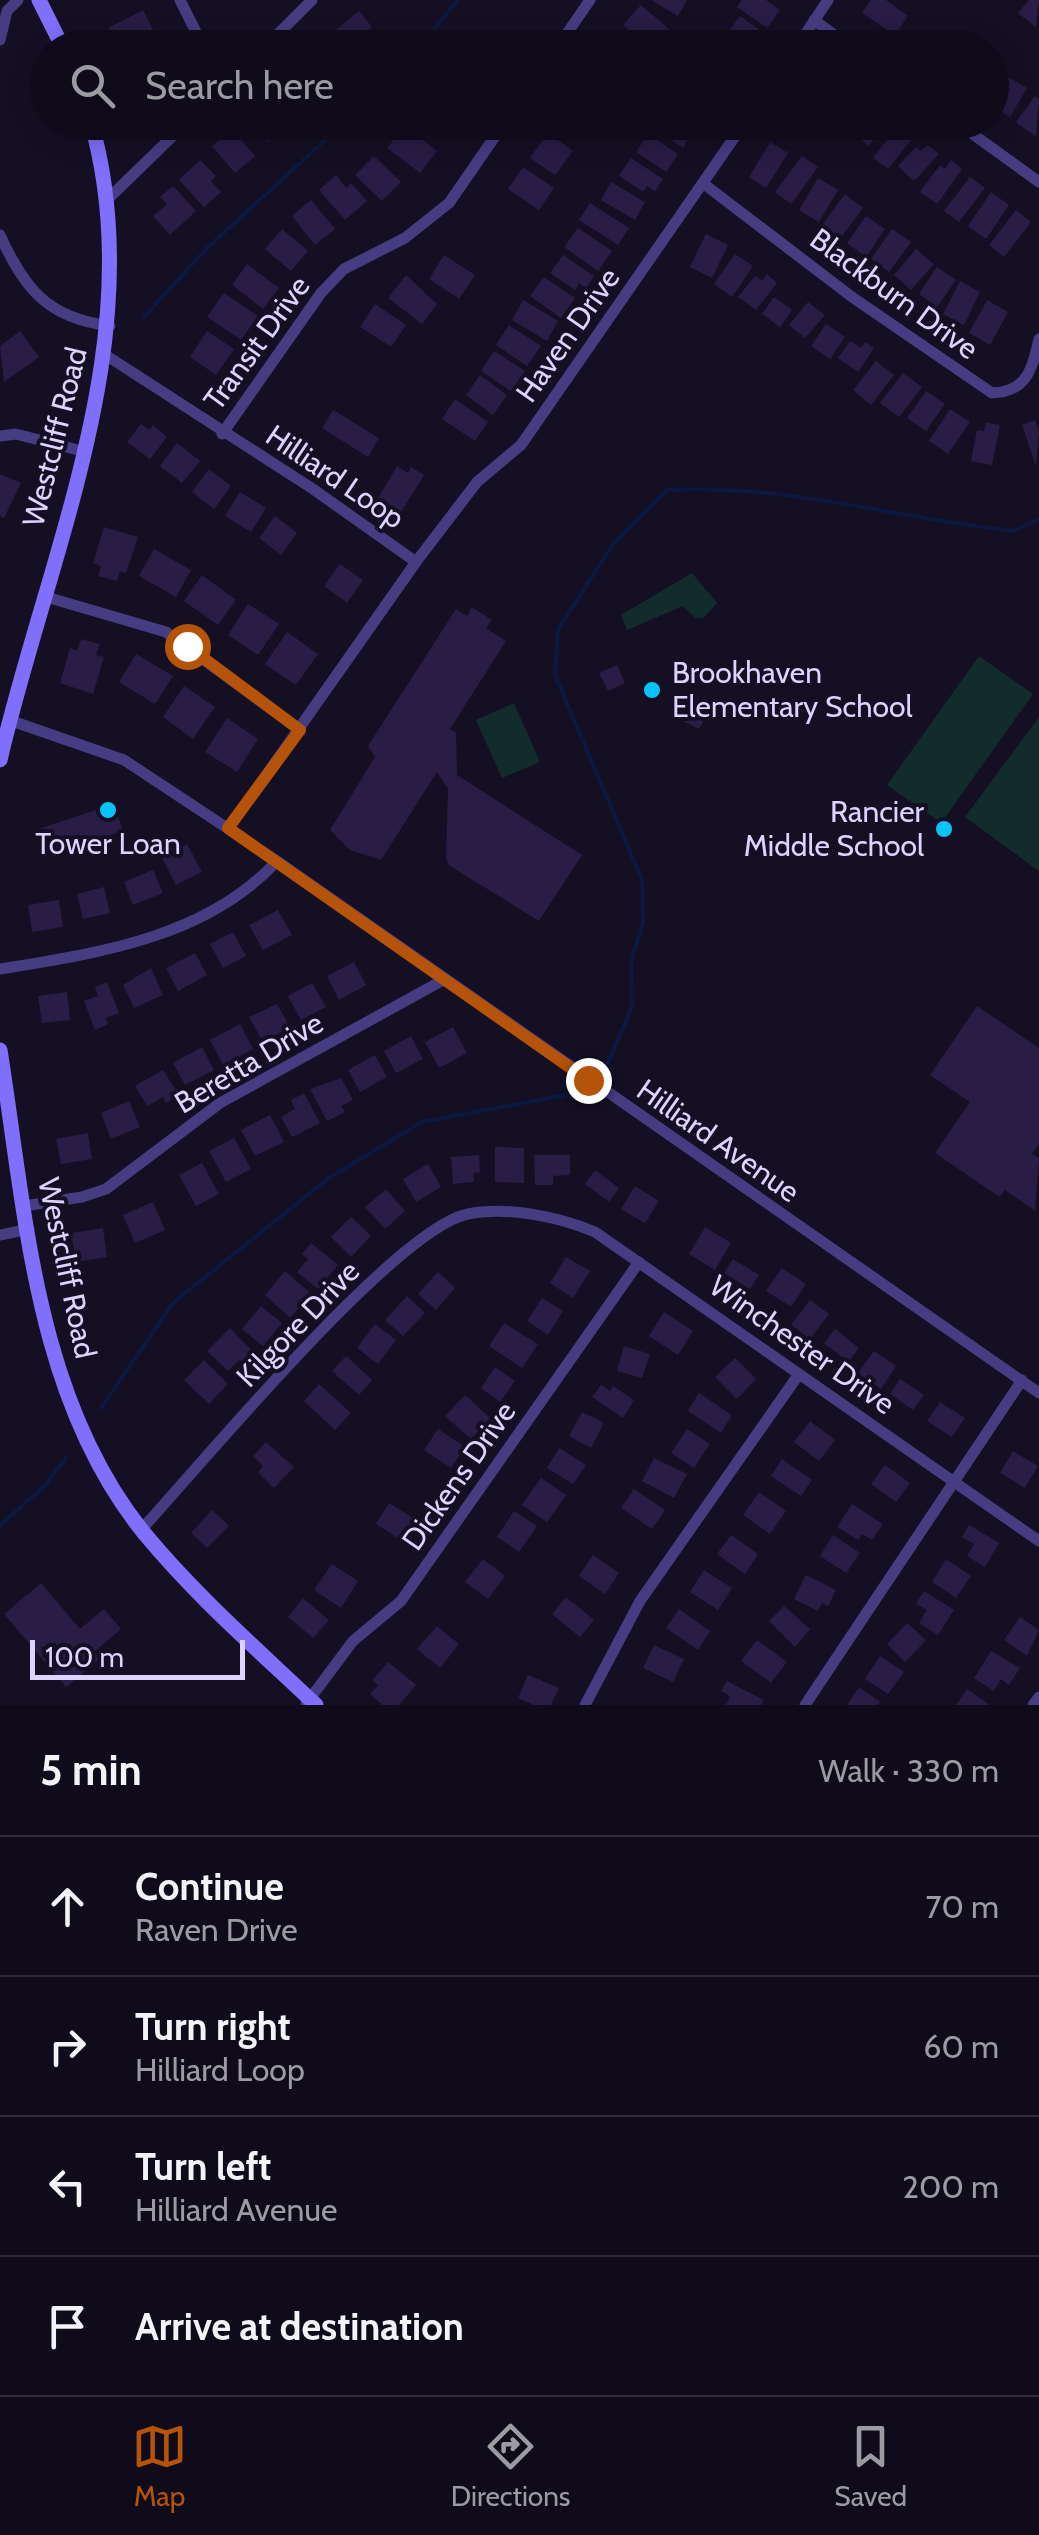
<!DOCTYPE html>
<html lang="en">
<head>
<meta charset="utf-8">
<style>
  body { margin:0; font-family:Cabin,sans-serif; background:#191424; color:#f1f3f6 }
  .scale { position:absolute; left:30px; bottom:25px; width:215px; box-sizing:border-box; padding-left:10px; border:5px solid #ddd4fe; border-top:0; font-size:28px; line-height:35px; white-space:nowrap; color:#ddd4fe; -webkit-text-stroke:8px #150f24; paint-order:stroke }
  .stop { position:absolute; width:30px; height:30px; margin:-22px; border:8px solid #b45309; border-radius:50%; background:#fff }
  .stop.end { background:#b45309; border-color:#fff; box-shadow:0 2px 10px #0008 }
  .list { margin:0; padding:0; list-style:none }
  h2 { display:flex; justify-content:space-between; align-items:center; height:130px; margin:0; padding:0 40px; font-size:42px }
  h2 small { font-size:32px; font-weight:400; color:#9c9ba3 }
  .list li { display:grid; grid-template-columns:65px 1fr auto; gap:30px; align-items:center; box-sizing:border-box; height:140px; padding:0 40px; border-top:2px solid #302b3a }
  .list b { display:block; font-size:38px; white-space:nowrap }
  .list p { margin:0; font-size:32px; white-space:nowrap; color:#9c9ba3 }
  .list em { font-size:32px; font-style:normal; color:#9c9ba3 }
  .icon { flex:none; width:55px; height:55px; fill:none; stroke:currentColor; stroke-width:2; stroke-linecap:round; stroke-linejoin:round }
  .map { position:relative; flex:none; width:1039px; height:1705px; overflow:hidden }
  .search { position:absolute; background:#100b1b; box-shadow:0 5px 25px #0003; left:30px; right:30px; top:30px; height:110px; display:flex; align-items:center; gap:25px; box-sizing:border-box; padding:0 35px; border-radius:55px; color:#9c9ba3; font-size:38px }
  .sheet { height:690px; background:#100b1b }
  nav { display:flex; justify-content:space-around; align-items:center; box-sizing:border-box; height:140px; border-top:2px solid #302b3a; background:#100b1b; font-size:28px; color:#9c9ba3 }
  nav a { display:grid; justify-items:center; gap:5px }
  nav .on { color:#b45309 }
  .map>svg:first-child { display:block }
</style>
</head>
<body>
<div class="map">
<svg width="1039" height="1705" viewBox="0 0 1039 1705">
  <rect width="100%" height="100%" fill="#150f24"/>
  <!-- green -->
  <g fill="#122c2e">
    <polygon points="692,573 717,603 703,618 695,618 683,606 627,630 621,615"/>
    <polygon points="979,656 1033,694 941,823 887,785"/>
    <polygon points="514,703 540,762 502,778 476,720"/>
    <polygon points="1039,717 1039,871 965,817"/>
  </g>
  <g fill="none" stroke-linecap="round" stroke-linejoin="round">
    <!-- stream -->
    <g stroke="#0b1941" stroke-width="4">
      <polyline points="418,48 458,0"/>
      <polyline points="144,317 206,249 345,122"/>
      <path d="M 607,1065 L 632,1007 L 631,962 L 643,923 L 642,880 L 555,675 L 558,629 L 614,543 L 667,490 C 784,483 899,519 1014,531 L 1039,519"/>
      <polyline points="101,1408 173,1303 329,1178 422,1122 576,1093"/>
      <polyline points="0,1526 46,1484 66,1458"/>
    </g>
  </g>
  <!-- building -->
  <g fill="#291c45">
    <polygon points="651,0 687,0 678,16"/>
    <polygon points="742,0 766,0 780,10 767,28 737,7"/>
    <polygon points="871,0 886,0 908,16 895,35 862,13"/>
    <polygon points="1029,0 1039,0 1036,27 1018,13"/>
    <polygon points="641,5 669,29 652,48 623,25"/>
    <polygon points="143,10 156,36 135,47 132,41 118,48 108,28"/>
    <polygon points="359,11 372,27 366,32 379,48 351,48 336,30"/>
    <polygon points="740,16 764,33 753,48 744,48 726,35"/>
    <polygon points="936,30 952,45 950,48 920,48"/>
    <polygon points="709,32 735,48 700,48"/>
    <polygon points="1008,77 1027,88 1010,117 992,106"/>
    <polygon points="1035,96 1039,99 1036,137 1016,122"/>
    <polygon points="251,122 290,122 269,142"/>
    <polygon points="413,122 460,122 452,135 447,131 441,140"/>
    <polygon points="654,122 687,122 695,128 683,148 650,127"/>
    <polygon points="859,122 888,122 869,146 851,132"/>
    <polygon points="900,123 915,135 888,169 873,158"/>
    <polygon points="405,126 437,151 420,173 387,148"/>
    <polygon points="232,129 255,156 235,173 212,146"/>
    <polygon points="548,133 573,151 555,175 530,158"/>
    <polygon points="648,134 678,154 666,172 636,152"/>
    <polygon points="770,142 788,153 766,188 749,177"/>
    <polygon points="928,145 939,154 914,181 898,166 916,147 921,151"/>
    <polygon points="374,156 401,182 382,201 355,175"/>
    <polygon points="802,156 818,167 791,204 775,192"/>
    <polygon points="631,158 663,179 655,191 647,186 643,192 619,176"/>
    <polygon points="200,160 216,176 211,181 221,192 204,207 179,180"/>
    <polygon points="951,160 962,169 937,204 920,192 940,165 945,169"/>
    <polygon points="523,167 554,188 539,210 508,189"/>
    <polygon points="336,175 346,188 351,183 367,201 345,220 319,190"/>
    <polygon points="970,177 985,188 959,222 944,211"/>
    <polygon points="818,178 838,190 819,222 799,210"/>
    <polygon points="611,182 645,202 635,220 601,200"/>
    <polygon points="173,186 196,211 170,235 153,216 167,204 160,197"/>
    <polygon points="991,192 1009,205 986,239 968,226"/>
    <polygon points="845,194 863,208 840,239 822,225"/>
    <polygon points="311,200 335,229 315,245 292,216"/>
    <polygon points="590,203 629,228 618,245 579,220"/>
    <polygon points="1016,210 1031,222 1004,257 989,245"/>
    <polygon points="866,216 885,229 866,257 847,243"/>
    <polygon points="578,228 612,251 598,271 564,247"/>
    <polygon points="282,229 308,251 291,271 265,249"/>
    <polygon points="892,229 911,242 889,272 871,259"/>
    <polygon points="706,234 728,245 712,278 690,267"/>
    <polygon points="916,249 934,264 911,290 894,275"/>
    <polygon points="735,254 753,266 732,297 714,284"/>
    <polygon points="444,255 475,275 459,299 429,279"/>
    <polygon points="563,255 594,276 586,288 579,283 575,290 550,273"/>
    <polygon points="247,264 279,288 263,309 232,285"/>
    <polygon points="937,267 956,280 937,307 919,294"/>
    <polygon points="767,274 777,283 756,310 738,297 755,276 762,281"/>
    <polygon points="406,275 437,304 422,324 388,298"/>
    <polygon points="544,277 575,298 561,318 530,296"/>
    <polygon points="960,281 980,292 964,325 943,314"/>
    <polygon points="224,293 258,316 241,340 207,317"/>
    <polygon points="774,297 792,310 780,327 762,314"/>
    <polygon points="523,300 558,321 547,341 512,320"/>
    <polygon points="987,300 1008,312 990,345 969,333"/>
    <polygon points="808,302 825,315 805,338 789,325"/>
    <polygon points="375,304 406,325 391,347 360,327"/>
    <polygon points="826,324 845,337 830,359 811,346"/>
    <polygon points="509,325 541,346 527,366 496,345"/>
    <polygon points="20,331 39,357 4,382 0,346"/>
    <polygon points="207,331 234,349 216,375 190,357"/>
    <polygon points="850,341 861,348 865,342 874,348 858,372 838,358"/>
    <polygon points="494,351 525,371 511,391 481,371"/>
    <polygon points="876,361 894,375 871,405 853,390"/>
    <polygon points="903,373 922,387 899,417 880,403"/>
    <polygon points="480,375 507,395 493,415 466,395"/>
    <polygon points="926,391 945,404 926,431 907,418"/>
    <polygon points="455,399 488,422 475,441 442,419"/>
    <polygon points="950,409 970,422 948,454 929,441"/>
    <polygon points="333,410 379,438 368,457 322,428"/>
    <polygon points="1035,420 1039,431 1036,466 1022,425"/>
    <polygon points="986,422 1000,425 992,465 971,461 977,430 984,431"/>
    <polygon points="141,424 149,430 153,425 167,437 150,459 127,442"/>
    <polygon points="177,443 200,461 182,483 160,466"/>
    <polygon points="397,466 408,473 411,467 424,475 400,514 377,500"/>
    <polygon points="209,469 231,486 214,509 192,492"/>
    <polygon points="0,474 21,483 4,518 0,516"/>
    <polygon points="240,492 266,508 251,532 225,516"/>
    <polygon points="275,516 297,533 281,555 259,538"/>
    <polygon points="104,527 138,537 126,573 120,571 117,581 98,576 101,566 93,563"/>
    <polygon points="154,549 191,570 176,597 139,576"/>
    <polygon points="340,564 363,580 347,603 324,586"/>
    <polygon points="202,575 236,600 218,625 184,601"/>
    <polygon points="248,604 279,624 258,655 228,635"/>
    <polygon points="472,607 492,620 486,628 506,641 450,729 456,733 457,775 582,855 539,921 450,866 446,859 448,789 437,772 381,860 350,850 330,830 375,757 368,746 456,609 467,616"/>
    <polygon points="287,632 318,654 296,685 265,664"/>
    <polygon points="81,639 100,644 96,655 104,657 93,694 60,683 70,648 77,651"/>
    <polygon points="136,654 173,676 155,704 119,682"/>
    <polygon points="617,665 625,683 608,691 599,673"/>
    <polygon points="184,686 215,707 193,739 163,717"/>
    <polygon points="690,694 712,706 699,729 677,718"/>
    <polygon points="227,718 258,739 237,772 205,752"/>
    <polygon points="114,804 123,831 45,856 36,830"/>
    <polygon points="187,844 202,872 176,885 162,858"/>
    <polygon points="153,870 163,893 133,905 124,882"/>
    <polygon points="104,887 110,913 83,919 77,894"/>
    <polygon points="59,900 63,927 32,932 28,905"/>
    <polygon points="278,910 292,935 263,950 249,925"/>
    <polygon points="233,932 246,956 223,968 210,944"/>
    <polygon points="195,953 207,975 178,991 166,968"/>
    <polygon points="354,962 366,985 339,1000 327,976"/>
    <polygon points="151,968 163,995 134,1008 123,985"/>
    <polygon points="107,982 119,1013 105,1018 108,1024 95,1030 84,1001 98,996 95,987"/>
    <polygon points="312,983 326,1007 301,1020 288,996"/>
    <polygon points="67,992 70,1020 42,1023 38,996"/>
    <polygon points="277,1004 290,1027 263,1042 249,1017"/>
    <polygon points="977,1006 1039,1048 1039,1144 1032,1154 1039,1158 1035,1211 1005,1190 1000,1197 935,1153 970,1102 930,1075"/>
    <polygon points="240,1024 253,1049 223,1065 210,1040"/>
    <polygon points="453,1027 467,1053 439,1068 425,1042"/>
    <polygon points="411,1036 423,1059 396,1073 384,1051"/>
    <polygon points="202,1047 214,1070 185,1085 173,1063"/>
    <polygon points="375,1055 387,1077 360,1092 348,1070"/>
    <polygon points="163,1070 179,1095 166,1103 163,1097 147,1106 135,1086"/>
    <polygon points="341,1078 353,1100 341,1106 345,1112 327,1121 310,1089"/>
    <polygon points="304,1093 320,1123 292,1137 281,1117 295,1109 291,1100"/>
    <polygon points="129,1101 140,1127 111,1139 101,1113"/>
    <polygon points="270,1115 284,1142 255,1156 241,1130"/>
    <polygon points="88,1133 92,1159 61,1164 56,1139"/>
    <polygon points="234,1138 251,1169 226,1182 209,1151"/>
    <polygon points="495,1147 524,1148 524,1183 495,1182"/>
    <polygon points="479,1155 480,1172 473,1173 474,1182 453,1184 451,1157"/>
    <polygon points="534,1155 570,1155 570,1175 553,1176 553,1185 535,1185"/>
    <polygon points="202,1163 219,1194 196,1206 179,1175"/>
    <polygon points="428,1164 441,1187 416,1202 403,1179"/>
    <polygon points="595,1170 619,1188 609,1202 585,1184"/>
    <polygon points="635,1186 659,1201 645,1223 621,1209"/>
    <polygon points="386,1189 405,1211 385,1229 365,1207"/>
    <polygon points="153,1202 165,1230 135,1243 123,1215"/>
    <polygon points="351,1217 371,1236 351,1257 331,1237"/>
    <polygon points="705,1227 731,1243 715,1270 689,1254"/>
    <polygon points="103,1228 107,1257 76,1262 71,1233"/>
    <polygon points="311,1243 338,1265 318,1289 297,1272 308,1259 302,1254"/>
    <polygon points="566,1257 590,1271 573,1298 550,1283"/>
    <polygon points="733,1259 759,1275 750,1289 724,1273"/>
    <polygon points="782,1268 806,1284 791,1307 766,1291"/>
    <polygon points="285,1271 311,1294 290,1318 265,1295"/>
    <polygon points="438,1272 455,1288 436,1310 418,1294"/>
    <polygon points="407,1296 425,1313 403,1336 385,1320"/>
    <polygon points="542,1298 563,1311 548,1335 527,1321"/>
    <polygon points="810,1300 829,1314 810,1339 791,1325"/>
    <polygon points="261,1306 282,1323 263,1346 242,1329"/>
    <polygon points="664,1312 693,1331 678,1355 649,1336"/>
    <polygon points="504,1323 538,1344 522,1368 489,1346"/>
    <polygon points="375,1324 396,1340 378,1364 357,1348"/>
    <polygon points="230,1328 256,1355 245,1366 239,1360 228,1371 207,1351"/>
    <polygon points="835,1329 859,1348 848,1362 824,1343"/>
    <polygon points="624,1346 650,1354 642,1378 617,1371"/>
    <polygon points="874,1351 896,1366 881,1389 858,1373"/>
    <polygon points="346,1356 372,1380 359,1395 332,1371"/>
    <polygon points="735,1358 756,1379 737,1399 715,1377"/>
    <polygon points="204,1360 228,1384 209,1404 184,1380"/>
    <polygon points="495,1367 515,1381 500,1402 481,1388"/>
    <polygon points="900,1379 924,1395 913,1410 890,1394"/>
    <polygon points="319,1384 351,1413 335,1430 304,1401"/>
    <polygon points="601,1385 610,1391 613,1386 634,1400 623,1418 592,1397"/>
    <polygon points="699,1393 732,1415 721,1433 688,1411"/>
    <polygon points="465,1395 490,1418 471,1439 445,1416"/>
    <polygon points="940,1402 965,1418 952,1437 927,1421"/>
    <polygon points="582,1412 604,1423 591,1448 569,1436"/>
    <polygon points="810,1421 835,1440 819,1461 794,1442"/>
    <polygon points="438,1429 465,1447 451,1468 424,1450"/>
    <polygon points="687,1429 710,1444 694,1468 671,1453"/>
    <polygon points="266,1442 294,1467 274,1488 258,1472 263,1466 253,1456"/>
    <polygon points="559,1448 586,1465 573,1484 547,1468"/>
    <polygon points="1013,1451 1038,1466 1025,1488 1000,1473"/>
    <polygon points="654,1458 687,1474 674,1498 642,1481"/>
    <polygon points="782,1459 812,1480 801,1496 771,1476"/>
    <polygon points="885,1465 910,1483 896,1502 871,1484"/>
    <polygon points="541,1478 566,1495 547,1522 522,1505"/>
    <polygon points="634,1489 665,1510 652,1529 621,1508"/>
    <polygon points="759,1492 786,1511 770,1534 743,1515"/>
    <polygon points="389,1503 416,1520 403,1541 376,1524"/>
    <polygon points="852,1504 883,1524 872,1540 862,1534 858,1540 837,1527"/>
    <polygon points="212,1510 229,1526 207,1548 191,1533"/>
    <polygon points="514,1511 537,1526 519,1552 497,1537"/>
    <polygon points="969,1525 999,1543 985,1567 967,1556 974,1544 962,1537"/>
    <polygon points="731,1535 758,1554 745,1574 717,1554"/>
    <polygon points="833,1535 860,1553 846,1573 820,1556"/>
    <polygon points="593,1555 619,1573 605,1594 579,1576"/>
    <polygon points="483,1559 505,1576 488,1599 465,1582"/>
    <polygon points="946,1559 971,1576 956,1598 932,1582"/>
    <polygon points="332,1564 358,1581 341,1608 314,1590"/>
    <polygon points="704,1570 732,1588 718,1610 690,1592"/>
    <polygon points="806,1575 836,1590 828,1606 822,1603 818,1611 794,1599"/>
    <polygon points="41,1583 80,1629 104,1609 121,1629 94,1652 100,1659 66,1687 4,1614"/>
    <polygon points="924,1591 954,1610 938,1635 919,1623 927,1610 916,1604"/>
    <polygon points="566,1597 594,1620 580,1637 552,1614"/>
    <polygon points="303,1598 329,1620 313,1638 288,1617"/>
    <polygon points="784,1606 810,1629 795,1647 769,1621"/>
    <polygon points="679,1609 710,1631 698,1650 666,1628"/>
    <polygon points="1020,1617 1039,1630 1027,1656 1004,1640"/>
    <polygon points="907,1623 926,1640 905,1662 887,1644"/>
    <polygon points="437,1626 459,1644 440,1668 417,1649"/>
    <polygon points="757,1640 787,1662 771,1683 741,1661"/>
    <polygon points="654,1645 684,1659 673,1682 643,1668"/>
    <polygon points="991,1651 1020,1668 1009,1685 1001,1679 994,1691 974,1678"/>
    <polygon points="880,1656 904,1672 888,1694 865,1679"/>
    <polygon points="388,1662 416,1685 399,1705 383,1705 370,1694 378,1685 372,1681"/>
    <polygon points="528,1675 559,1688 551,1705 534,1705 518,1698"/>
    <polygon points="727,1681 764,1700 761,1705 726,1705 730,1696 721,1691"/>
    <polygon points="859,1687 880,1702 878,1705 847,1705"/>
    <polygon points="967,1689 990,1705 956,1705"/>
  </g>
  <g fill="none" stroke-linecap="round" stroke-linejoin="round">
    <!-- street -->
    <g stroke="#463c82" stroke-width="11">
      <polyline points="180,0 204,48"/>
      <polyline points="814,20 852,48"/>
      <polyline points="0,40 7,11 18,0"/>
      <polyline points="264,48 312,0"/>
      <polyline points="557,48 590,0"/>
      <polyline points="796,48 828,0"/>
      <polyline points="956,122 1039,182"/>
      <path d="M 704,184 L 852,297 L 992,393 C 1027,392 1032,369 1039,339"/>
      <polyline points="107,200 187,122"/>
      <path d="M 0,235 C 25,290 48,318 110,326"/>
      <polyline points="104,354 313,489 416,562"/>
      <polyline points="222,434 321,293 344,269 405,238 449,203 505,122"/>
      <polyline points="0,436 16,434 82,451"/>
      <polyline points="43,596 166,632 300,730"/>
      <polyline points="9,720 124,760 277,861 1039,1393"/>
      <polyline points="229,828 416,562 477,482 521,445 745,122"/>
      <path d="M 0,969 C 98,953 206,938 277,861"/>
      <polyline points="24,1206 82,1197 106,1189 220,1103 445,979"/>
      <polyline points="0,1235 29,1229"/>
      <path d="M 141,1530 C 200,1466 396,1228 468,1214 C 507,1206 560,1217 595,1232 L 1039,1541"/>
      <polyline points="306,1704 353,1641 401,1601 639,1262"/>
      <polyline points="585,1705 640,1601 799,1374"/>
      <polyline points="805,1705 1022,1380"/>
      <polyline points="1033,1705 1039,1697"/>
    </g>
    <!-- secondary -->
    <g stroke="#816efb" stroke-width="15">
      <polyline points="39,0 63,48"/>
      <path d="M 0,760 C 48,554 152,336 91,122"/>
      <path d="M 0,1050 C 26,1214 35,1398 144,1533 C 196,1596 257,1649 316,1705"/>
    </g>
  </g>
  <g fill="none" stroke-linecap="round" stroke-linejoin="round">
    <!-- route -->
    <polyline stroke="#b45309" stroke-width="12" points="187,646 300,730 228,828 588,1080"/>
  </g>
  <!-- markers -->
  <g fill="#07c3f6" stroke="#150f24" stroke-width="4">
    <circle cx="652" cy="690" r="10"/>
    <circle cx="108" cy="810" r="10"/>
    <circle cx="944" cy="829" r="10"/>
  </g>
  <g text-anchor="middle" stroke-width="8" stroke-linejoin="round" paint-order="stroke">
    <!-- street labels -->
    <g font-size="30" fill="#ddd4fe" stroke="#150f24">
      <text transform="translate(894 294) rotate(36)" y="10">Blackburn Drive</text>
      <text transform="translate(568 335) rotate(-55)" y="10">Haven Drive</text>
      <text transform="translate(257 343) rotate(-54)" y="10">Transit Drive</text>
      <text transform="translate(55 437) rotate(-76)" y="10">Westcliff Road</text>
      <text transform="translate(335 477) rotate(34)" y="10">Hilliard Loop</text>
      <text transform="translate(249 1063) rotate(-31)" y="10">Beretta Drive</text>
      <text transform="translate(718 1141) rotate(35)" y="10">Hilliard Avenue</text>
      <text transform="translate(67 1268) rotate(78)" y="10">Westcliff Road</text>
      <text transform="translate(298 1324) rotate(-46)" y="10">Kilgore Drive</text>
      <text transform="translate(802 1345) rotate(35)" y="10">Winchester Drive</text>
      <text transform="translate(459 1476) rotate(-55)" y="10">Dickens Drive</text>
    </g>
    <!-- poi labels -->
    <g font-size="30" fill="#ddd4fe" stroke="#150f24" text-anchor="start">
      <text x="672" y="683">Brookhaven<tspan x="672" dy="34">Elementary School</tspan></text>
      <text x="924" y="822" text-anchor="end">Rancier<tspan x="924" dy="34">Middle School</tspan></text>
      <text x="108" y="854" text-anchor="middle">Tower Loan</text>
    </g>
  </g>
</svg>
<div class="scale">100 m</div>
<div class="stop" style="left:187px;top:646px"></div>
<div class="stop end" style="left:588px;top:1080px"></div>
<div class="search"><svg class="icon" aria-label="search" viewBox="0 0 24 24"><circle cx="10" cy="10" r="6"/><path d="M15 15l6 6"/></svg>Search here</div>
</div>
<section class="sheet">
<h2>5 min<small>Walk · 330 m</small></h2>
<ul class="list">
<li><svg class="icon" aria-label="ahead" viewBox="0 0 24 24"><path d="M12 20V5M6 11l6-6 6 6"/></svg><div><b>Continue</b><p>Raven Drive</p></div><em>70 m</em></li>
<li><svg class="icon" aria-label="right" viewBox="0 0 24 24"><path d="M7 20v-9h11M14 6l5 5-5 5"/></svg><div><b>Turn right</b><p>Hilliard Loop</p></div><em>60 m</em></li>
<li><svg class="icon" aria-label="left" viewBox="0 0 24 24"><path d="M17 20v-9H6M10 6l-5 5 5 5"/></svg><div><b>Turn left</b><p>Hilliard Avenue</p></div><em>200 m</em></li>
<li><svg class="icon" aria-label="arrive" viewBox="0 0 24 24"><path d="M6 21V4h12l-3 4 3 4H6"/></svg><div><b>Arrive at destination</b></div></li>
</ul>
</section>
<nav>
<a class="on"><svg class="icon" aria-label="map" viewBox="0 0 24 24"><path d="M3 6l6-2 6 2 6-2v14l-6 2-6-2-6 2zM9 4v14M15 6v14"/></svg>Map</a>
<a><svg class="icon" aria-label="directions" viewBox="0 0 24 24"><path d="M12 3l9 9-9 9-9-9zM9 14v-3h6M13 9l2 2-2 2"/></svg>Directions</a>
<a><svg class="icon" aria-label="saved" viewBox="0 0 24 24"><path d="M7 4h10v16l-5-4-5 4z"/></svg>Saved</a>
</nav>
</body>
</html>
